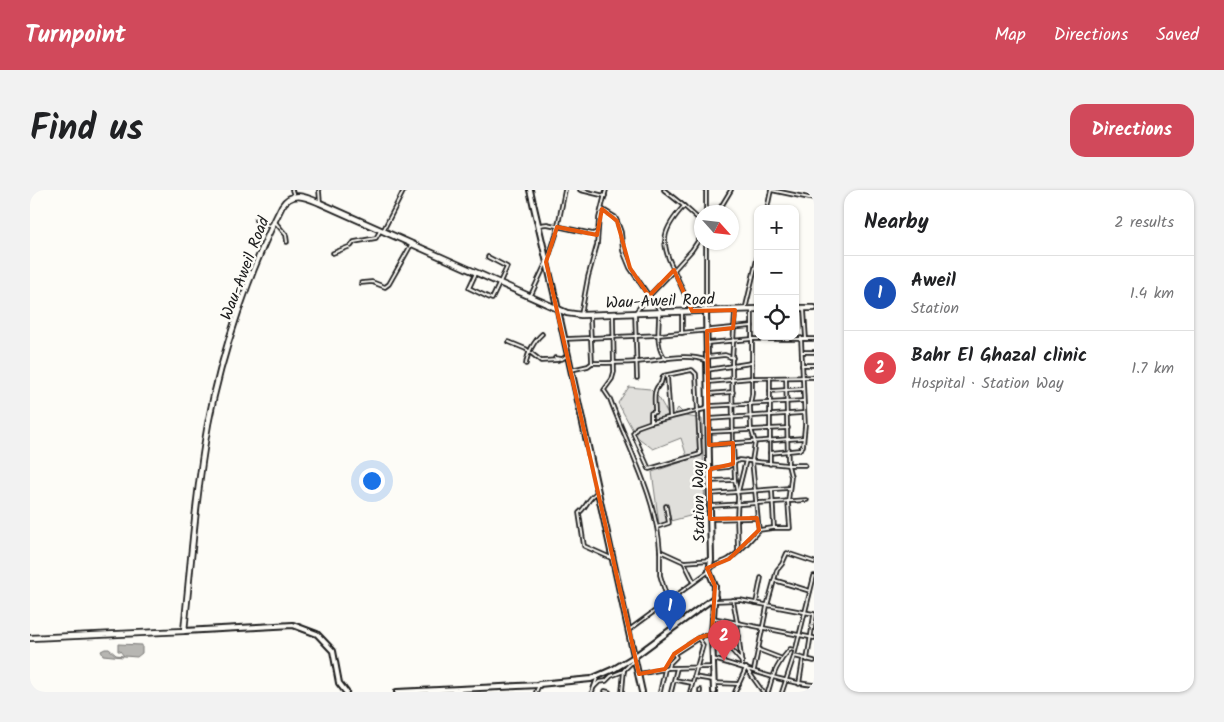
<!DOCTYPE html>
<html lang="en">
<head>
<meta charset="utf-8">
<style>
  body { margin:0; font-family:Kalam,sans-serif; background:#f2f2f2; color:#202124 }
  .controls { position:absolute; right:15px; top:15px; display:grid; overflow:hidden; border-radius:10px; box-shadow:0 1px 4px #0004 }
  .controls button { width:45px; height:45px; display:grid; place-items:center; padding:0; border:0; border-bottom:1px solid #e0e0e0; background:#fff; color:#202124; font:25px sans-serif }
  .compass { position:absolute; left:664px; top:15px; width:45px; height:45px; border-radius:50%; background:#fff; box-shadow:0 1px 4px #0004; rotate:117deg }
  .you { position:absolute; left:341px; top:290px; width:18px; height:18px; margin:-12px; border:4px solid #fff; border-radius:50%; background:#1a73e8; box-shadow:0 0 0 8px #1a73e833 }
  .badge { display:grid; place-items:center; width:32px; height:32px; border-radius:50%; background:#d1495b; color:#fff; font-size:16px; font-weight:700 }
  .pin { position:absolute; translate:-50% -41px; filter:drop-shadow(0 1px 2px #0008) }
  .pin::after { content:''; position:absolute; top:26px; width:18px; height:15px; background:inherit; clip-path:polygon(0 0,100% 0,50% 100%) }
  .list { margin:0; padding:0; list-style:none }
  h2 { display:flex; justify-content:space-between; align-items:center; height:65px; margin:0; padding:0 20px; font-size:21px }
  h2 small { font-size:16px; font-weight:400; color:#757577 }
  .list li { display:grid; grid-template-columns:32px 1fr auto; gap:15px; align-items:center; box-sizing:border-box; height:75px; padding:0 20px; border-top:1px solid #e0e0e0 }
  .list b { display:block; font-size:19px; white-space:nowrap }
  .list p { margin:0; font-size:16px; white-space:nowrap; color:#757577 }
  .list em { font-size:16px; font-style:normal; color:#757577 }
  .icon { flex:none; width:28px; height:28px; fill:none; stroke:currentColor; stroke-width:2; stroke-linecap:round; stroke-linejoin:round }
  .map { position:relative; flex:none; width:784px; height:502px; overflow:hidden; border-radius:15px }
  header { display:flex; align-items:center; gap:30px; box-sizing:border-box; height:70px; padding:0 25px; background:#d1495b; color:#fff }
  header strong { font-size:24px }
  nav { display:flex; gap:28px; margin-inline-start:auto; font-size:18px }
  .intro { display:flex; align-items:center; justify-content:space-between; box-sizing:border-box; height:120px; padding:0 30px }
  h1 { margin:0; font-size:35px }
  .button { padding:12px 22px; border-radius:15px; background:#d1495b; color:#fff; font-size:18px; font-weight:700 }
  main { display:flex; gap:30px; padding:0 30px }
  aside { flex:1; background:#fff; border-radius:15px; box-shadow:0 1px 4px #0004 }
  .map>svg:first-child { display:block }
</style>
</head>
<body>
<header>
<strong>Turnpoint</strong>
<nav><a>Map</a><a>Directions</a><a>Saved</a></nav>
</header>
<div class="intro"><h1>Find us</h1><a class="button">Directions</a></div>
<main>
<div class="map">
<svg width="784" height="502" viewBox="0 0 784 502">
  <rect width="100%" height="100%" fill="#fdfcf7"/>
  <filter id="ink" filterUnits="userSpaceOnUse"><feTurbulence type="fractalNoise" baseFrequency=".02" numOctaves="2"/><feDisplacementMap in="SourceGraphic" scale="10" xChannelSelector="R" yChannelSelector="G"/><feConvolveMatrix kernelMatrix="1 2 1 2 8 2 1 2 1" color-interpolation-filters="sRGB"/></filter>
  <g filter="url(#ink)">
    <!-- green -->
    <polygon fill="#e0dfdb" stroke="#7e7e7c" points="599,197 620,199 629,208 641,229 648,218 656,226 672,229 675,322 629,334 622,282 658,270 651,248 623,259 606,246 588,213"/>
    <!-- water -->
    <g fill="#b7b6b2" stroke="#797876">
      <polygon points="88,454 112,455 112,463 107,467 94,466 90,461 88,461"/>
      <polygon points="75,459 79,459 86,465 93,466 93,467 73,465 71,461"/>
    </g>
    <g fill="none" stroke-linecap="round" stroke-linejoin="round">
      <defs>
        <g id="street">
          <polyline points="262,0 264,6"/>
          <polyline points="289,0 290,13"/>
          <polyline points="550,0 575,6"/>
          <polyline points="634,0 654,16"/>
          <polyline points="676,0 676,22"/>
          <polyline points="741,0 784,9"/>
          <polyline points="781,8 782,0"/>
          <polyline points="572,19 585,27 587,31 591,42 593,61 600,78 619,106 605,123 607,188"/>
          <polyline points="737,19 741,0"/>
          <polyline points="686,22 689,20 701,0"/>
          <polyline points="226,30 239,36 242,34"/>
          <polyline points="246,33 256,45 257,52"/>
          <polyline points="509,35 517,34 563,44 567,42"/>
          <polyline points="353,41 374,0"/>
          <polyline points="676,52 676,120"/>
          <polyline points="303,63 321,56 324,52 346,48 350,41"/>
          <polyline points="518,69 526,45 535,0"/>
          <polyline points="446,83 439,98 462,109 477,77 458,67"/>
          <polyline points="331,93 342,92 355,97 359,94 381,55"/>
          <polyline points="501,105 516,73"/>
          <polyline points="722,119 722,204 720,215 721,239 725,252 722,271 729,340"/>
          <polyline points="774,119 776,149"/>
          <polyline points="705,120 702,172 703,253 705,290 708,307 707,327 708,361"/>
          <polyline points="715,120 728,65"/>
          <polyline points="662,121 644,80 662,60 672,45"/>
          <path d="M 632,122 L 619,106 L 644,80 C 629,52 633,39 654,16 L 672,32"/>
          <polyline points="652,123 652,143"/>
          <path d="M 629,124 C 629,139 625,158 636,169"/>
          <polyline points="551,125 558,87 567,55 569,28 576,0"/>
          <path d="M 583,126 L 584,182 L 582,189 L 574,200 L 580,209 C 598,257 627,309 630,361 L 654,372 L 681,370"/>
          <polyline points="560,127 562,173"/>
          <polyline points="535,149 629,145 722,136"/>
          <polyline points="479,152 496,159 511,171 528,170"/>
          <polyline points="677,153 722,149 784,149"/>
          <polyline points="772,162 784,162"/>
          <polyline points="677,167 695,165 703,168"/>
          <polyline points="525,168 532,169 538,165"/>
          <path d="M 496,174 C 497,164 504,151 512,144"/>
          <polyline points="772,175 784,175"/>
          <path d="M 541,180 L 558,176 L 562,173 C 577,173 592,173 606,172 C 628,171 656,162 677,171"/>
          <polyline points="677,180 721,173"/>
          <path d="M 637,185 L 633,186 L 631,193 C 622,200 625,211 625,222 L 621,223 L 621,232 L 607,237 L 603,243 L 619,279 L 670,264 L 666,184 L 662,180 L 637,185 L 640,227"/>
          <polyline points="679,192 722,188 784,187"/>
          <polyline points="740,201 773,199"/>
          <polyline points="678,204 703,202"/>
          <polyline points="678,229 773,223"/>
          <polyline points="621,232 675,219 679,216 773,211"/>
          <polyline points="679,242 758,238"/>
          <polyline points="679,255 773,248"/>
          <polyline points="740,263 769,260 773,256 775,235 771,148"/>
          <polyline points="740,274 740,189"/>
          <polyline points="680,279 698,277 709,270 758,275 775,275"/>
          <polyline points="680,291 705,290"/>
          <polyline points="742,300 744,338 760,338 758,312 761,287 758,275 756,188"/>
          <path d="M 568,302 C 558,307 557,317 549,323 L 554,356 L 581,368"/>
          <polyline points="708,302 716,270"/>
          <polyline points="680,304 759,298"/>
          <polyline points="680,316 777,310"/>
          <polyline points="682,329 727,328"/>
          <polyline points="627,337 639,333 636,316"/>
          <polyline points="630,361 630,385 638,411"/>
          <polyline points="654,372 664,392"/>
          <path d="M 681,379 C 685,373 693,373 699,369 C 711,362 720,350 729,340 L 743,338"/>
          <polyline points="744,390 780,401"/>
          <polyline points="703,410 707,432 712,476"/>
          <polyline points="685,411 710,410 784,424"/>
          <polyline points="726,413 731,388"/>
          <polyline points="683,428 784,448"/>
          <polyline points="599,440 678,382"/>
          <polyline points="691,448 712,472"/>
          <polyline points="729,460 750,468"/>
          <polyline points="764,466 784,471"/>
          <path d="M 683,469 C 717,478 749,492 784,495"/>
          <polyline points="777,470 784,425"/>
          <polyline points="638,478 639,474 646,467 644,464 672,446 682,444 691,448 709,446"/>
          <polyline points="716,478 733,502"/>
          <polyline points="724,480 737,416 747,380 752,374 757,363 784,372"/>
          <polyline points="609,484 635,479"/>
          <polyline points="664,487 683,490"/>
          <polyline points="645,490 662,493"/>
          <polyline points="683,493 709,494"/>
          <polyline points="769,494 773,469"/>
          <polyline points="564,497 569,492 576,491 581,486 594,481"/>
          <polyline points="575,501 579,502"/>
          <polyline points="506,502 509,495"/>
          <polyline points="562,502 567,488"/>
          <polyline points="592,502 594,480 605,469"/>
          <polyline points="630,502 635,479 638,478 683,477"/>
          <polyline points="641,502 647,478"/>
          <polyline points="660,502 673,455 668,448"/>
          <polyline points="670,502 670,500"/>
          <polyline points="705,502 716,478"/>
          <path d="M 738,502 C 742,485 748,472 760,459 L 765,460"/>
          <polyline points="752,502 764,466 784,386"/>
          <polyline points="782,502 783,495"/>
        </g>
        <g id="secondary">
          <polyline points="500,0 528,120 612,502"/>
          <polyline points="676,121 681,370 679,381 685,396 682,444 684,502"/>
          <polyline points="154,441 263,435 287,444 303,461 309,493 316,502"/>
          <polyline points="367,502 509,495 509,494 561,489 584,479 604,467 685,407"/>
        </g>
        <g id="primary">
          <polyline points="765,118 784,118"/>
          <path d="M 0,448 L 154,441 C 161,372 166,302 178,234 C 191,164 220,79 252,16 C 262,0 276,7 290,13 L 537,123 L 551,125 L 728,119"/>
        </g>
      </defs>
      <!-- street casing -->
      <use href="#street" stroke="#1c1c1c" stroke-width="5.5"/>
      <!-- secondary casing -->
      <use href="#secondary" stroke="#1c1c1c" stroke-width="8"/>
      <!-- primary casing -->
      <use href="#primary" stroke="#1c1c1c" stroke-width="8"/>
      <!-- street -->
      <use href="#street" stroke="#fdfcf7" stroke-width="2"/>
      <!-- secondary -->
      <use href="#secondary" stroke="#fdfcf7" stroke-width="4"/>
      <!-- primary -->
      <use href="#primary" stroke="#fdfcf7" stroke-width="4.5"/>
    </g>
  </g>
  <!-- marked area -->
  <path fill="none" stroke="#e8590c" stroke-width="4" stroke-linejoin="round" d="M 572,19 L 587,31 L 600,78 L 619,106 L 644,80 L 662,121 L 705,120 L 703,138 L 677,141 L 679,255 L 703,253 L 703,274 L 680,279 L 680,329 L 727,328 L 729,340 L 699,369 L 677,378 L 685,396 L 682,444 L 668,448 L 644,464 L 635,479 L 609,484 L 516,72 L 527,37 L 567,45 Z"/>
  <g text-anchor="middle" stroke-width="5" stroke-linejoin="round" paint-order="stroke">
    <!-- street labels -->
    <g font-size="16" fill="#1c1c1c" stroke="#fdfcf7">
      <text transform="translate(214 78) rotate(-69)" y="6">Wau-Aweil Road</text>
      <text transform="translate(630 110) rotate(-2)" y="6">Wau-Aweil Road</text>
      <text transform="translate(668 312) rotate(-91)" y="6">Station Way</text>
    </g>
  </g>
</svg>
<div class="controls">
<button>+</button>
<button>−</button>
<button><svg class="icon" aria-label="locate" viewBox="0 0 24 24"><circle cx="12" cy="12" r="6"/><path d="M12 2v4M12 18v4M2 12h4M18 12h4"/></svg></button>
</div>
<svg class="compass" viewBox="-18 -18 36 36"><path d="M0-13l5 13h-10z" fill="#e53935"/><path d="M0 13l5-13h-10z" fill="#757577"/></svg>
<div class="you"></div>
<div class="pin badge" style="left:640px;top:441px;background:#1a4fb4">1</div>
<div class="pin badge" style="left:694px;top:471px;background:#e0444e">2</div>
</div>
<aside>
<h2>Nearby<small>2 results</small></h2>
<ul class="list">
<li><span class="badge" style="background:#1a4fb4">1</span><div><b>Aweil</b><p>Station</p></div><em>1.4 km</em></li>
<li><span class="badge" style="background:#e0444e">2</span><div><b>Bahr El Ghazal clinic</b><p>Hospital · Station Way</p></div><em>1.7 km</em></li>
</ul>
</aside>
</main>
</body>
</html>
